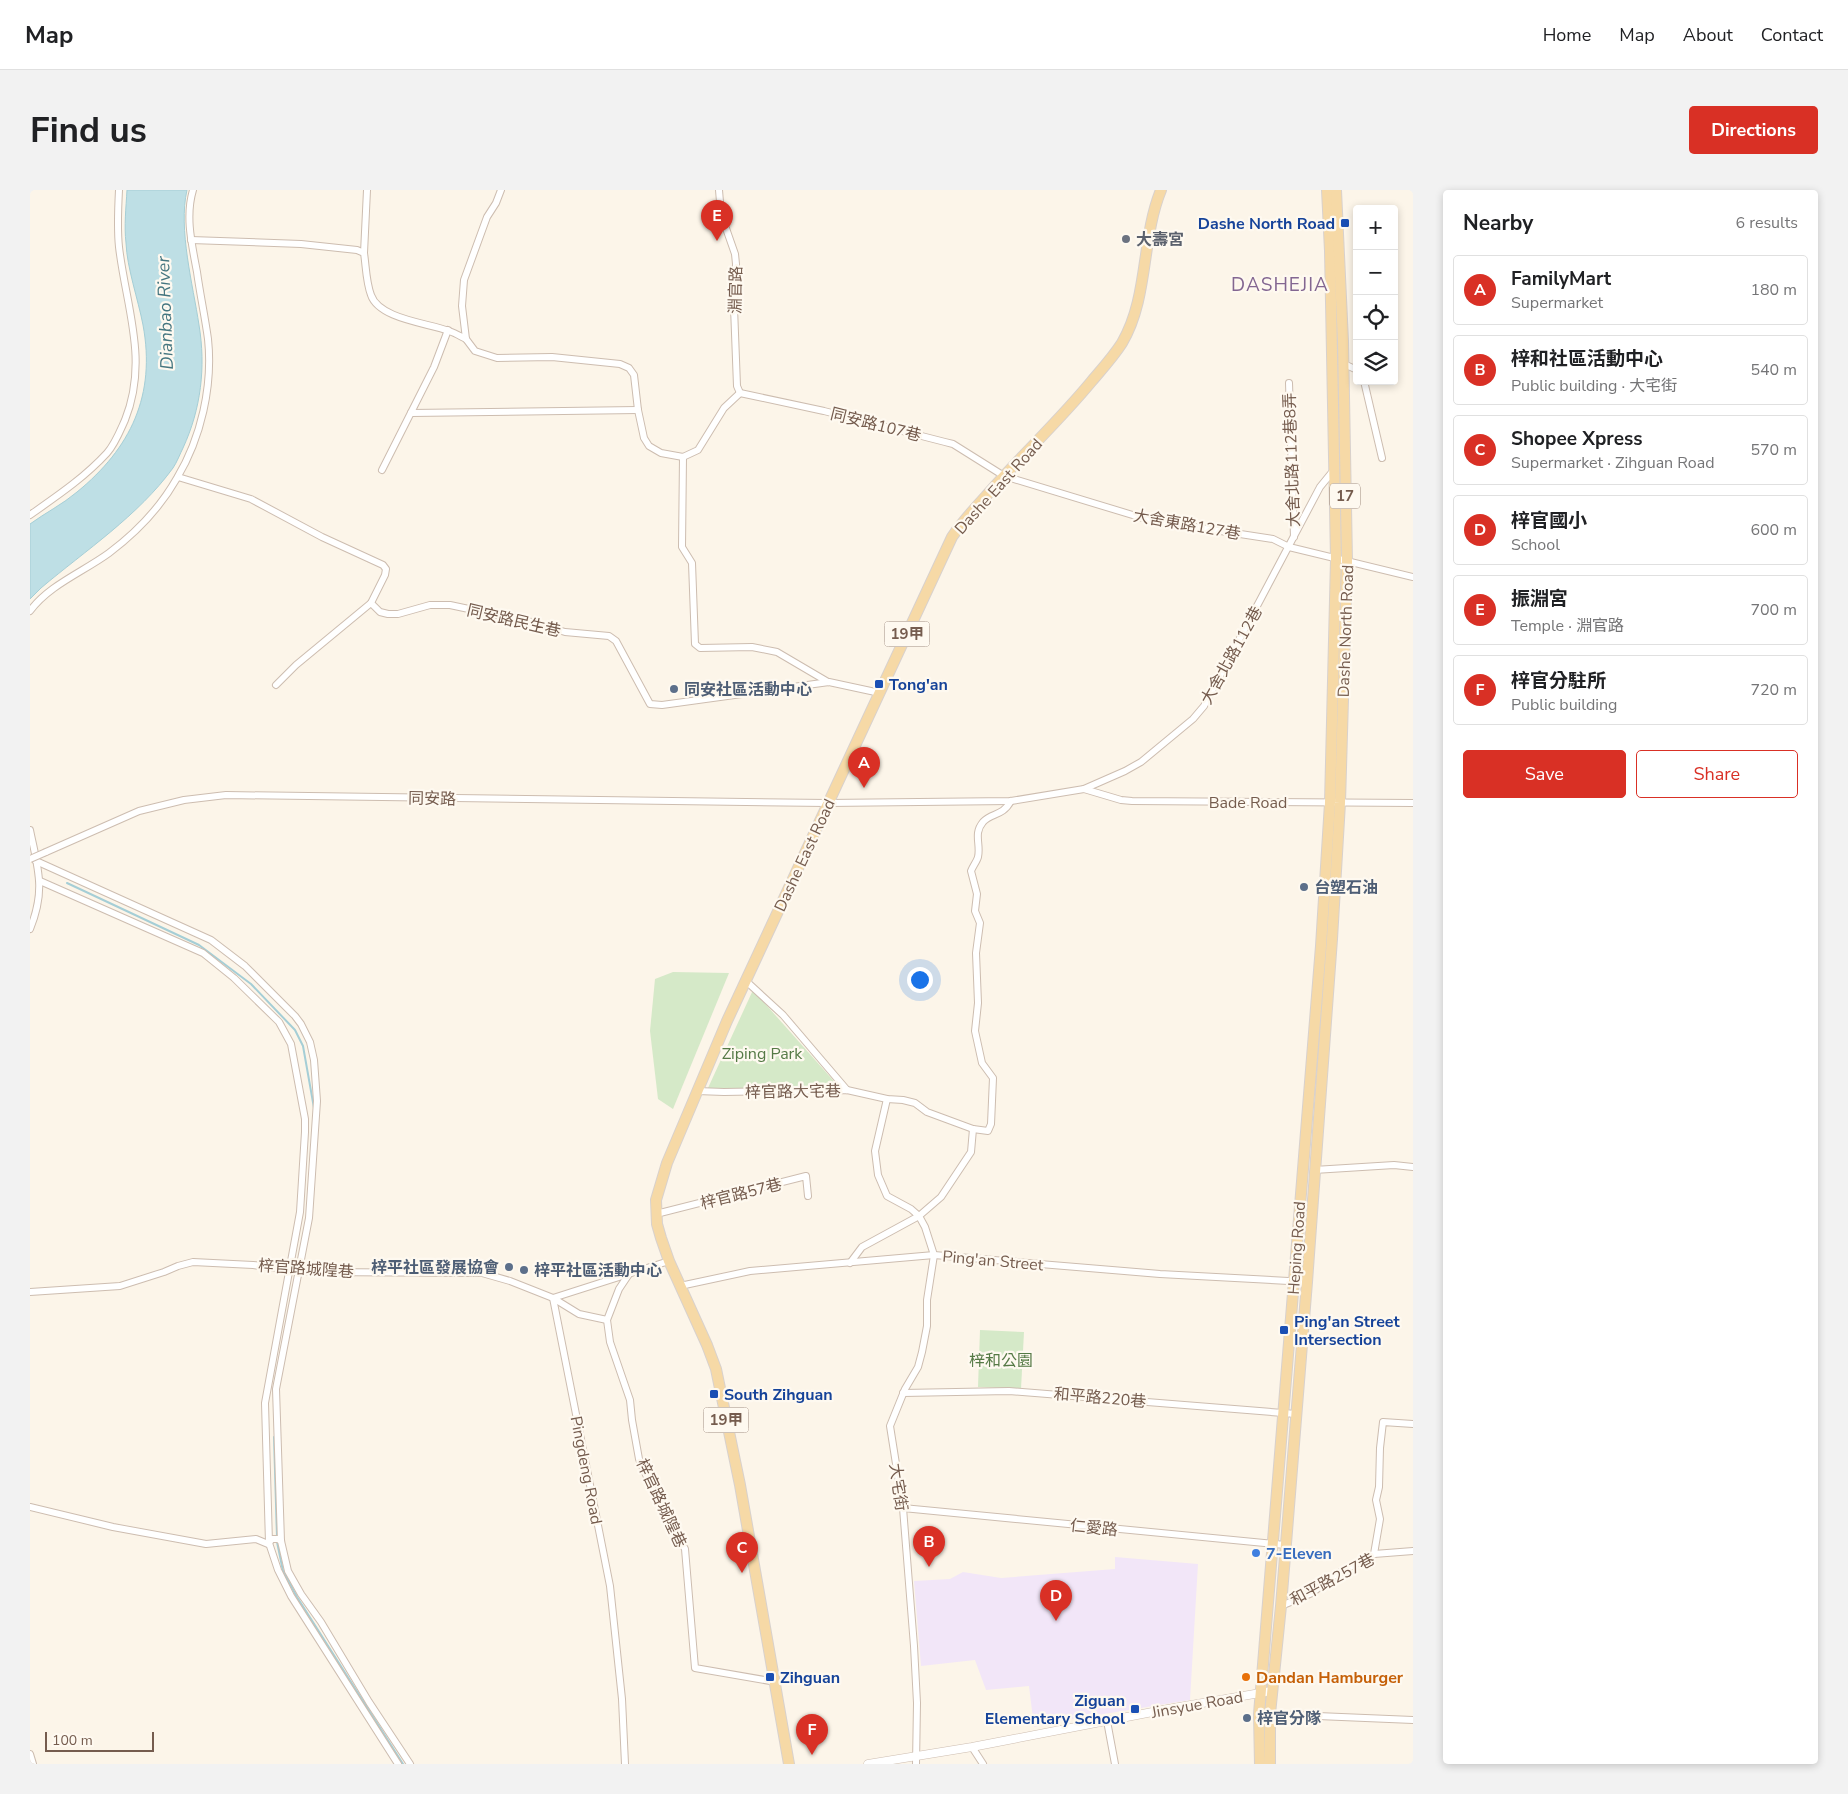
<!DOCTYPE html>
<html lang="en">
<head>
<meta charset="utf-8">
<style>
  body { margin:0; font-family:"Nunito Sans","Noto Sans TC",sans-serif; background:#f2f2f2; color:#202124 }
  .controls { position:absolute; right:15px; top:15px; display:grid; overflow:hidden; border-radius:5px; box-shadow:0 2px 8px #0003 }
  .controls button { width:45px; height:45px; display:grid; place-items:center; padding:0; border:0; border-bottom:1px solid #e0e0e0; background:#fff; color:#202124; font:25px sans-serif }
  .scale { position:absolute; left:15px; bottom:12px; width:109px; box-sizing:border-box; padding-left:5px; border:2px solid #755c4e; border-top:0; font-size:14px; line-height:18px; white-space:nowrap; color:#755c4e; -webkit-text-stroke:4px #fef9f0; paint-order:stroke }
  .you { position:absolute; left:889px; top:789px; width:18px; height:18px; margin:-12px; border:4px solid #fff; border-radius:50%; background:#1a73e8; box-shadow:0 0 0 8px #1a73e833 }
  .badge { display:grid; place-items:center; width:32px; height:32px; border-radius:50%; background:#d93025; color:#fff; font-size:16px; font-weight:700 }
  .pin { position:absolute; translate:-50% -41px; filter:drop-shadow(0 1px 2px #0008) }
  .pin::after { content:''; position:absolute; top:26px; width:18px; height:15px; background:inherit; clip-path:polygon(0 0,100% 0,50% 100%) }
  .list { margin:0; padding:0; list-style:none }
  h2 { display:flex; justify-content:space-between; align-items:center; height:65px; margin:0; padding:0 20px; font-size:21px }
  h2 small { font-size:16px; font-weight:400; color:#757577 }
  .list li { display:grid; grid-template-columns:32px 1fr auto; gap:15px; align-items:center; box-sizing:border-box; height:70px; margin:0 10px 10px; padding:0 10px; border:1px solid #e0e0e0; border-radius:5px }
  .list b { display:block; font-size:19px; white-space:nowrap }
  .list p { margin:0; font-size:16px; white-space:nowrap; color:#757577 }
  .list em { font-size:16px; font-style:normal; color:#757577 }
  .actions { display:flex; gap:10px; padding:15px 20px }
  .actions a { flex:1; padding:11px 0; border:1px solid #d93025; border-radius:5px; text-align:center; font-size:18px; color:#d93025 }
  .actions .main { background:#d93025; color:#fff }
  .icon { flex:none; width:28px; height:28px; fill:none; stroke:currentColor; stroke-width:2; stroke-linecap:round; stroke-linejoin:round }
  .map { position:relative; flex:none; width:1383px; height:1574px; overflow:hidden; border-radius:5px }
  header { display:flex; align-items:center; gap:30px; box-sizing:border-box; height:70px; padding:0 25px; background:#fff; border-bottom:1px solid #e0e0e0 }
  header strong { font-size:24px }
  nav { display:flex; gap:28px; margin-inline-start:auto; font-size:18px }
  .intro { display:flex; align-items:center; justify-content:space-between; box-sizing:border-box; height:120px; padding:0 30px }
  h1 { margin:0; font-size:35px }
  .button { padding:12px 22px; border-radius:5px; background:#d93025; color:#fff; font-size:18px; font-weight:700 }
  main { display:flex; gap:30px; padding:0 30px }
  aside { flex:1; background:#fff; border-radius:5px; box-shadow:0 2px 8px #0003 }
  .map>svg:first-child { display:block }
</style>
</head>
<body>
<header>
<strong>Map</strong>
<nav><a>Home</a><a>Map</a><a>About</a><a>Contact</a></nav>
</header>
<div class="intro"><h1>Find us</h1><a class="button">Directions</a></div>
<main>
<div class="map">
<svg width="1383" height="1574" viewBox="0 0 1383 1574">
  <rect width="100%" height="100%" fill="#fcf5e9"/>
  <!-- education -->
  <polygon fill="#f2e6f8" points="1085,1367 1168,1374 1160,1510 1031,1531 1004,1537 999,1496 956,1500 945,1470 891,1476 884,1391 920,1389 933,1382 971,1388 1085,1379"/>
  <!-- green -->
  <g fill="#d5e9c8">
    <polygon points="643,782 699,783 643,919 628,909 620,841 625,789"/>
    <polygon points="723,800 810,898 678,898"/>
    <polygon points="950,1140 994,1142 991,1199 948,1197"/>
  </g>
  <!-- water -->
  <path fill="#bedfe5" stroke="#a5ced6" d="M 97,0 L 157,0 C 148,39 163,95 169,135 C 176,177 171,219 153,258 C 150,264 147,272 143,278 C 108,326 56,360 11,398 L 0,409 L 0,334 C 15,323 33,314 47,302 C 101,258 126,205 113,135 C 108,109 97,78 96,53 C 94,36 96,18 97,0 Z"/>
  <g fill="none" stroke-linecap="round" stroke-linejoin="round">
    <!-- stream -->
    <g stroke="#a5ced6" stroke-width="2">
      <polyline points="37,693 169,755 221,794 265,840 273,856 284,918"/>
      <polyline points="244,1247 247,1347"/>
      <polyline points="247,1352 253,1381 267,1407 373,1574"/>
    </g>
    <defs>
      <g id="minor">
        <polyline points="471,0 466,13 457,27 434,90 432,116 436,149 445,161 467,168 522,167 590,174 599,178 604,185 608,220 614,248 619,256 631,263 653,267 668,260 694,218 710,203"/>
        <polyline points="689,0 691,24 705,64 706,74 704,117 707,196 710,203"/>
        <path d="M 161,50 L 271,54 L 327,60 L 334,63 C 336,76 336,92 341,105 C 349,129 398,133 419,141 C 425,143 430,146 436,149"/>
        <polyline points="334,63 337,0"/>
        <polyline points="1312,173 1327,180"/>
        <polyline points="1334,191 1352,268"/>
        <polyline points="1259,193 1264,347"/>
        <polyline points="710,203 794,221 915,252 923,254 974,286 1119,330 1243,349 1259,357 1383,387"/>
        <polyline points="381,223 608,220"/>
        <polyline points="653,267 652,357 662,373 665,454 670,458 722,457 747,462 798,492"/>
        <polyline points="352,280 404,177 418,140"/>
        <polyline points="148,287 221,309 292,347 353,375 356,379 355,385 341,413 350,422 358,424 368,424 400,415 420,415 467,425 478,425 535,442 579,446 586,451 620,514 632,515 799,492 850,503"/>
        <path d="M 0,325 C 27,306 54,288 77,263 C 85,254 90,241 95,230 C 119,170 96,117 89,57 C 87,38 88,19 89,0"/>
        <path d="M 0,421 C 19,395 53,382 79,363 C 107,342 130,318 147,288 C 171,248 183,196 178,149 C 175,127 170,104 167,82 C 162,55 155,27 163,0"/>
        <polyline points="246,495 266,475 341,413"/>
        <polyline points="1054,599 1091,610 1102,611 1383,613"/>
        <path d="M 0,640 C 8,679 16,700 0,739"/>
        <polyline points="16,662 109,621 154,610 196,605 797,613 981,611 1054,599 1095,581 1111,572 1163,529 1174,516 1290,297 1303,281"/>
        <polyline points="6,671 181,750 215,776 265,826 271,834 280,852 284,870 287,911 279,1028 246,1199 251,1351 258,1381 271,1404 291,1432 339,1512 380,1574"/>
        <polyline points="10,691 173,763 204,788 249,832 261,854 275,929 275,942 270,1022 235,1213 239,1353 248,1380 261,1406 368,1574"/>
        <polyline points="716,791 753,825 817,900"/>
        <path d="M 667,901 L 694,902 L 817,900 L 857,909 L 873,910 L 885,913 L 897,922 L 943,939 L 958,941 L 961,934 L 963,888 L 952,873 L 945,841 L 948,813 L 946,763 L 950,733 L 945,721 L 947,704 L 941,681 C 943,676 947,671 948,667 C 951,654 943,644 953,632 C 962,622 972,627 981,611"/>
        <polyline points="857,909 845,961 848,985 857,1006 881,1019 889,1026 895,1037 904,1065 897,1110 897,1136 892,1162 888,1177 875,1199 860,1236 873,1318 884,1456 887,1513 886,1574"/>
        <polyline points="1284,980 1364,975 1383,977"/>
        <polyline points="626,1024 776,986 778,1006"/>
        <polyline points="820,1073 832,1057 889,1026 911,1007 941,962 943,939"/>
        <polyline points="599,1084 589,1099 577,1130 580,1152 600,1210 602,1230 609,1269 627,1309 655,1359 665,1478 746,1492"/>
        <polyline points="650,1096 720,1081 904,1065 1130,1084 1277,1092"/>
        <polyline points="0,1102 90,1096 134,1082 148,1076 163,1072 223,1075 281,1082 452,1083 480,1091 523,1108 549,1124 577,1130"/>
        <polyline points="873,1203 979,1201 1266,1224"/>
        <polyline points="0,1317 83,1337 176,1354 226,1349 238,1354 242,1349 248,1349 251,1351"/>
        <polyline points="873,1318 1255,1355"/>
        <polyline points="1344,1364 1350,1329 1346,1310 1349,1297 1350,1258 1353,1232 1383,1234"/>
        <polyline points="1251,1416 1282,1403 1305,1385 1344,1364 1383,1361"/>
        <polyline points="1238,1524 1383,1530"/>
        <polyline points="1077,1531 1085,1574"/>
        <polyline points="942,1557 953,1574"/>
        <polyline points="0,1564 3,1574"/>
        <polyline points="595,1574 592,1509 580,1396 523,1108 639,1071"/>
      </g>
      <polyline id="tertiary" points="838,1574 942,1557 1138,1519 1242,1501"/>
      <g id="primary">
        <path d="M 759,1574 L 710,1295 L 686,1179 L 677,1155 L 639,1071 L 631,1048 L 627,1034 L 626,1010 L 637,973 L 697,831 L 922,347 C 932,332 944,319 956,306 C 990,267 1028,232 1061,192 C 1072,179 1083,167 1092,153 C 1119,107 1111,49 1131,0"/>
        <polyline points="1230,1574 1229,1524 1291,756 1300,613 1306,369 1300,61 1297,0"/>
        <polyline points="1240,1574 1240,1524 1251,1416 1277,1092 1302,749 1310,613 1317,371 1313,151 1306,0"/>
      </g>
    </defs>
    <!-- minor casing -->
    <use href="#minor" stroke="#cdbdb0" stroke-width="8"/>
    <!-- tertiary casing -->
    <use href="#tertiary" stroke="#cdbdb0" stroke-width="9"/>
    <!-- primary casing -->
    <use href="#primary" stroke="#d8d1cd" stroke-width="12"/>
    <!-- minor -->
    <use href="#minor" stroke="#fff" stroke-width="6"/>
    <!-- tertiary -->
    <use href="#tertiary" stroke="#fff" stroke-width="8"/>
    <!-- primary -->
    <use href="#primary" stroke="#f6d9a6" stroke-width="10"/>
    <defs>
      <polyline id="minor-bridge" points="0,669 16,662"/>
    </defs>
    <!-- minor-bridge casing -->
    <use href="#minor-bridge" stroke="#cdbdb0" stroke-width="8" stroke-linecap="butt"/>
    <!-- minor-bridge -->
    <use href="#minor-bridge" stroke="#fff" stroke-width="6"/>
  </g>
  <!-- markers -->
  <g fill="#1a4fb4" stroke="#fef9f0" stroke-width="2">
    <rect x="1310" y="28" width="10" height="10" rx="2.5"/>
    <rect x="844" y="489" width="10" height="10" rx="2.5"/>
    <rect x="1249" y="1135" width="10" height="10" rx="2.5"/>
    <rect x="679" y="1199" width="10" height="10" rx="2.5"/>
    <rect x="735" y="1482" width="10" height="10" rx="2.5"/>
    <rect x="1100" y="1514" width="10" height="10" rx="2.5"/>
  </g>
  <circle fill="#6b7280" stroke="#fef9f0" stroke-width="2" cx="1096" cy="49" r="5"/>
  <g fill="#5c6f8a" stroke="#fef9f0" stroke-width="2">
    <circle cx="644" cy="499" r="5"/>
    <circle cx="1274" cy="697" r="5"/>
    <circle cx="479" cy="1077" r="5"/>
    <circle cx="494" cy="1080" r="5"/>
    <circle cx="1217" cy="1528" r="5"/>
  </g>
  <circle fill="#3f7fe0" stroke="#fef9f0" stroke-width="2" cx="1226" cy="1363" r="5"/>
  <circle fill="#e8710a" stroke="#fef9f0" stroke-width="2" cx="1216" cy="1487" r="5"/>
  <g text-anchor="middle" stroke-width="4.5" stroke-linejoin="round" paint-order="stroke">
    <!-- shield labels -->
    <g fill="#fef9f0" stroke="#9e8b7f" stroke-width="1">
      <rect x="1300" y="293.5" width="30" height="25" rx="4"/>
      <rect x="854.5" y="431.5" width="45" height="25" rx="4"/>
      <rect x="673.5" y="1217.5" width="45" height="25" rx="4"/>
    </g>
    <g font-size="15" font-weight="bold" fill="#755c4e">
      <text x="1315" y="311">17</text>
      <text x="877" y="449">19甲</text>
      <text x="696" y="1235">19甲</text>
    </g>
    <!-- transit labels -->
    <g font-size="16" font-weight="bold" fill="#164399" stroke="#fef9f0" text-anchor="start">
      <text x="1305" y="39" text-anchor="end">Dashe North Road</text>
      <text x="859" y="500">Tong'an</text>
      <text x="1264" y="1137">Ping'an Street<tspan x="1264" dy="18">Intersection</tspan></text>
      <text x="694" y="1210">South Zihguan</text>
      <text x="750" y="1493">Zihguan</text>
      <text x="1095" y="1516" text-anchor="end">Ziguan<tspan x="1095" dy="18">Elementary School</tspan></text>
    </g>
    <!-- worship labels -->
    <g font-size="16" font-weight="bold" fill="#5b616d" stroke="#fef9f0" text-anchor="start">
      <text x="1106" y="55">大壽宮</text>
    </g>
    <!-- street labels -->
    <g font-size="16" fill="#755c4e" stroke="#fef9f0">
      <text transform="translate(705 100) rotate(-89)" y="6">淵官路</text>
      <text transform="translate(846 234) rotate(14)" y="6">同安路107巷</text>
      <text transform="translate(1261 270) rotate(-92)" y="6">大舍北路112巷8弄</text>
      <text transform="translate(968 296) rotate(-48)" y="6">Dashe East Road</text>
      <text transform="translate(1157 334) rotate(10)" y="6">大舍東路127巷</text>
      <text transform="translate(484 430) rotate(13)" y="6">同安路民生巷</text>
      <text transform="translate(1315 441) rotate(-88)" y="6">Dashe North Road</text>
      <text transform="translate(1201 465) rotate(-61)" y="6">大舍北路112巷</text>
      <text transform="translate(402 608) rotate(1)" y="6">同安路</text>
      <text x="1218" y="618">Bade Road</text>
      <text transform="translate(774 665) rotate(-65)" y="6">Dashe East Road</text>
      <text transform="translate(763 901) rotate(-1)" y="6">梓官路大宅巷</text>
      <text transform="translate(711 1003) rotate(-14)" y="6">梓官路57巷</text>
      <text transform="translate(1266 1058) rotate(-86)" y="6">Heping Road</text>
      <text transform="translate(963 1070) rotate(5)" y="6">Ping'an Street</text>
      <text transform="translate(276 1078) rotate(4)" y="6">梓官路城隍巷</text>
      <text transform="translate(1070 1207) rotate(5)" y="6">和平路220巷</text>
      <text transform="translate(557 1280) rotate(79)" y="6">Pingdeng Road</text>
      <text transform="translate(869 1297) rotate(82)" y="6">大宅街</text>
      <text transform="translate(632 1313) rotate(65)" y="6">梓官路城隍巷</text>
      <text transform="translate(1064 1337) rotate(6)" y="6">仁愛路</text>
      <text transform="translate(1302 1389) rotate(-28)" y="6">和平路257巷</text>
      <text transform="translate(1167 1514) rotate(-10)" y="6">Jinsyue Road</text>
    </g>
    <!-- service labels -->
    <g font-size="16" font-weight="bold" fill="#4e5e75" stroke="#fef9f0" text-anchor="start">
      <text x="654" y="505">同安社區活動中心</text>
      <text x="1284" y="703">台塑石油</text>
      <text x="469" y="1083" text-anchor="end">梓平社區發展協會</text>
      <text x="504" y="1086">梓平社區活動中心</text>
      <text x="1227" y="1534">梓官分隊</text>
    </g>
    <!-- park labels -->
    <g font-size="16" fill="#557a46" stroke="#fef9f0">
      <text x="732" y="869">Ziping Park</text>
      <text x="971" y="1176">梓和公園</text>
    </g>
    <!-- shop labels -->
    <g font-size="16" font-weight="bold" fill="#366cbe" stroke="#fef9f0" text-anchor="start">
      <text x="1236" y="1369">7-Eleven</text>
    </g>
    <!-- food labels -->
    <g font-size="16" font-weight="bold" fill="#c56008" stroke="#fef9f0" text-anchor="start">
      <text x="1226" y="1493">Dandan Hamburger</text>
    </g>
    <!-- water labels -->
    <g font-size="18" font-style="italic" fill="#457680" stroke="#fef9f0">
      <text transform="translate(135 123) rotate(-92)" y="6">Dianbao River</text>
    </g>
    <!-- quarter labels -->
    <g font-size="19" letter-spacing="1" fill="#836691" stroke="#fef9f0">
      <text x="1250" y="101">DASHEJIA</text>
    </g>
  </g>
</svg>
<div class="controls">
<button>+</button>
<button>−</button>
<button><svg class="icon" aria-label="locate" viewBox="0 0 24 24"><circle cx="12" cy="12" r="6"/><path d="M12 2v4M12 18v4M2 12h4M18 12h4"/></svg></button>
<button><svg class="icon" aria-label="layers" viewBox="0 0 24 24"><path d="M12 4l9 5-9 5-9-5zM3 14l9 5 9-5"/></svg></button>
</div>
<div class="scale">100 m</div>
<div class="you"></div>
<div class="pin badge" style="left:834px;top:598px">A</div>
<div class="pin badge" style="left:899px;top:1377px">B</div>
<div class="pin badge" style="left:712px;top:1383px">C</div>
<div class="pin badge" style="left:1026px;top:1431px">D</div>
<div class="pin badge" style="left:687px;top:51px">E</div>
<div class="pin badge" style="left:782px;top:1565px">F</div>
</div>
<aside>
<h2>Nearby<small>6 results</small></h2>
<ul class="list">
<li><span class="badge">A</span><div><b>FamilyMart</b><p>Supermarket</p></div><em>180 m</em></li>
<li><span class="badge">B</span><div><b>梓和社區活動中心</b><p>Public building · 大宅街</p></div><em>540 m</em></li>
<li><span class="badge">C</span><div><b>Shopee Xpress</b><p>Supermarket · Zihguan Road</p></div><em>570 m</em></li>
<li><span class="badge">D</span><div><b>梓官國小</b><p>School</p></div><em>600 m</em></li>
<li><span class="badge">E</span><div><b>振淵宮</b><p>Temple · 淵官路</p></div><em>700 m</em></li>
<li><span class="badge">F</span><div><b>梓官分駐所</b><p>Public building</p></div><em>720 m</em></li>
</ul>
<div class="actions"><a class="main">Save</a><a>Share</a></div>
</aside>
</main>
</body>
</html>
